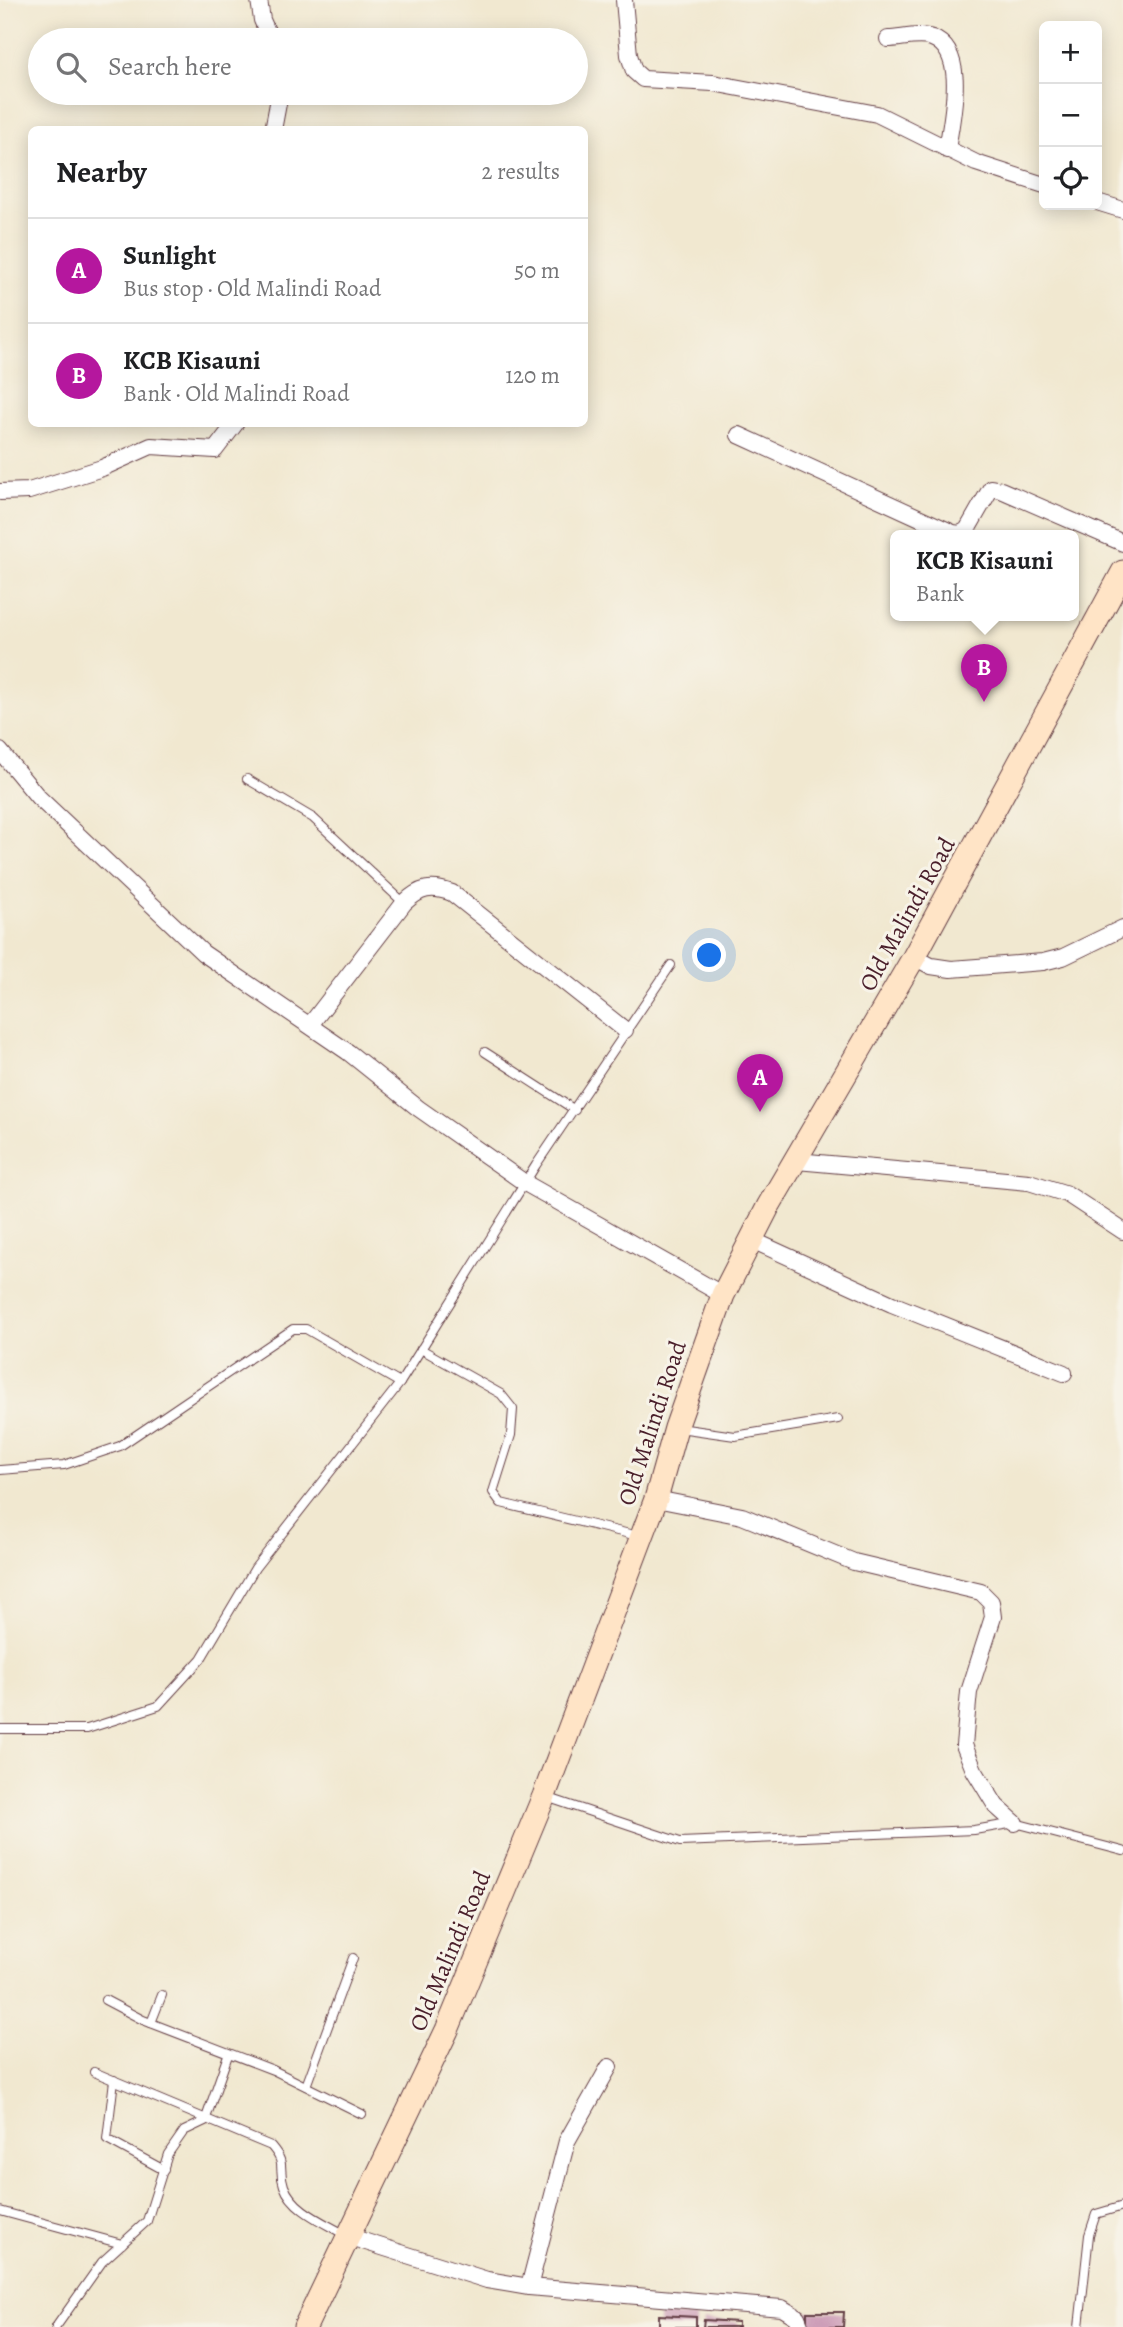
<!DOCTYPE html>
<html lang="en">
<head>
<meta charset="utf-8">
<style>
  body { margin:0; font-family:Alegreya,serif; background:#f6f6f6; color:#202124 }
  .controls { position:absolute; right:21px; top:21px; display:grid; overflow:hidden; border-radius:10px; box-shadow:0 4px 18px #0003 }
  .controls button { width:63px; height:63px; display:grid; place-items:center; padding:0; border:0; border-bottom:2px solid #e0e0e0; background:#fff; color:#202124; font:35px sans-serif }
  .you { position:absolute; left:710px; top:956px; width:24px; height:24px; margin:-18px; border:5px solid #fff; border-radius:50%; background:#1a73e8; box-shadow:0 0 0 10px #1a73e833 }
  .badge { display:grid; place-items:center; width:46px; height:46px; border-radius:50%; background:#b5179e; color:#fff; font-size:23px; font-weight:700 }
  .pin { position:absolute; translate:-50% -58px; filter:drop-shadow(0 2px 4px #0008) }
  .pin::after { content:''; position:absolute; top:37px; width:24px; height:21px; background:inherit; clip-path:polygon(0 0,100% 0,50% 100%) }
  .popup { position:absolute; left:890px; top:530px; width:189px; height:91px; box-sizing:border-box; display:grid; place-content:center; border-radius:10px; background:#fff; filter:drop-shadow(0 2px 5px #0005); font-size:23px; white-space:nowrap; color:#757577 }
  .popup b { font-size:26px; color:#202124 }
  .popup::after { content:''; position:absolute; left:50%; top:100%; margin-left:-14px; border:14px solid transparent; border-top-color:#fff }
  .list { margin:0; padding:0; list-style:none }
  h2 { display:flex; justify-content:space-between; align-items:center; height:91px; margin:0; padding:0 28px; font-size:30px }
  h2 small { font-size:23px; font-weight:400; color:#757577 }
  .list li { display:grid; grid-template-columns:46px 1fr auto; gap:21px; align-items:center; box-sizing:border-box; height:105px; padding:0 28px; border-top:2px solid #e0e0e0 }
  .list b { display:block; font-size:26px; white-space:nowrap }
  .list p { margin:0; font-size:23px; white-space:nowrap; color:#757577 }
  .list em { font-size:23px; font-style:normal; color:#757577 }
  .icon { flex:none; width:38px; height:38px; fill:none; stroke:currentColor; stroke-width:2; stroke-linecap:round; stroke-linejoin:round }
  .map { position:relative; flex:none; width:1123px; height:2327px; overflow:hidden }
  .search { position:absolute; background:#fff; box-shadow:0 4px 18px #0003; left:28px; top:28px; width:560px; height:77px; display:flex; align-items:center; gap:18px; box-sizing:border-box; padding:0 24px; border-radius:38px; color:#757577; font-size:26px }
  .panel { position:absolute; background:#fff; box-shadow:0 4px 18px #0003; left:28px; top:126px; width:560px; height:301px; border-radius:10px }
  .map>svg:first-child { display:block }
</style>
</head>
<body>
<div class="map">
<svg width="1123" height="2327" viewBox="0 0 1123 2327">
  <rect width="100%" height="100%" fill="#f7f3e8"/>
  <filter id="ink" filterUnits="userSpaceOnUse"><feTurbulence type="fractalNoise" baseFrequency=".0143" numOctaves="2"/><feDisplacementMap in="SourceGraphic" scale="14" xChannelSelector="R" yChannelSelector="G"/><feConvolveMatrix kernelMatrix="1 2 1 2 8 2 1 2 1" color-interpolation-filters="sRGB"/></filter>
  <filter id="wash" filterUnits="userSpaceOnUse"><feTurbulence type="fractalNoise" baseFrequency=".00686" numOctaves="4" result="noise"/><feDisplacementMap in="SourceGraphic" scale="28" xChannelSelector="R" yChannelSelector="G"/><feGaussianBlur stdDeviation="1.57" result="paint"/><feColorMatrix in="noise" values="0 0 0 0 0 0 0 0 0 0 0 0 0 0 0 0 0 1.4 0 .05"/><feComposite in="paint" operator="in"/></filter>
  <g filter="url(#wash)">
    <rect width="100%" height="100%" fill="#f1e8d0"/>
    <g id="blocks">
      <!-- building -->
      <g fill="#cd9eb8">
        <polygon points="807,2312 844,2312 843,2327 807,2327"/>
        <polygon points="659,2315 696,2317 696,2327 659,2327"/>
        <polygon points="704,2320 738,2322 738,2327 703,2327"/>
      </g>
    </g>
  </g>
  <g filter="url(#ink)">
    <use href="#blocks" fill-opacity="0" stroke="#633d44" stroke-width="2"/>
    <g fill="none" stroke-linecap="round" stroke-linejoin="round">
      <defs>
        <g id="service">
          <polyline points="247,779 313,818 404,903"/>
          <polyline points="485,1052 575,1110"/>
          <polyline points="421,1349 501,1394 513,1409 511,1435 493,1492 501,1503 638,1536"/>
          <polyline points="679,1428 735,1436 838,1419"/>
          <polyline points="0,1470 64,1465 120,1446 293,1329 306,1329 400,1383"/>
          <polyline points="0,1729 87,1729 158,1706 201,1659 255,1568 400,1383 536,1165 671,965"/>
          <polyline points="546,1797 680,1842 974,1830 1015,1823 1123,1851"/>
          <polyline points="105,2000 143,2020 273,2070 362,2114"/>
          <polyline points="151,2023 162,1995"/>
          <path d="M 94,2072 L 271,2146 C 288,2166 277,2166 284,2186 C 293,2211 326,2223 347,2236"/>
          <polyline points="114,2080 107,2139 164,2170"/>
          <polyline points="306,2086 353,1958"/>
          <polyline points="0,2211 122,2244"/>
          <polyline points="56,2327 102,2262 147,2221 168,2154 184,2131 205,2121 228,2055"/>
          <polyline points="1079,2327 1089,2235 1096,2214 1123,2206"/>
        </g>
        <g id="minor">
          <polyline points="259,0 262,20 271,40"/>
          <polyline points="624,0 629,55 634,71 643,79 713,83 877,114 976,163 1044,185"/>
          <path d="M 888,39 C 901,39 919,33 932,38 C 969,52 951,120 947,150"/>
          <polyline points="273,130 280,93"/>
          <polyline points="1097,202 1123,210"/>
          <polyline points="739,435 953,533 960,534 967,530 991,488 1001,490 1123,543"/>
          <polyline points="0,492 29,491 102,468 151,446 215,450 235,424"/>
          <polyline points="0,751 38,797 203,953 348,1052 418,1108 525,1183 723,1295"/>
          <polyline points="914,957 931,966 951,969 1043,962 1063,957 1123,928"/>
          <path d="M 310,1025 L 404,903 C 420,888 431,885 452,893 L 625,1030"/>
          <polyline points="797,1161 1029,1182 1067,1194 1123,1231"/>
          <polyline points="752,1240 892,1304 1064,1373"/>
          <polyline points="656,1499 742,1516 854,1562 981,1592 991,1602 993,1617 969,1692 964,1745 974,1770 996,1806 1015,1823"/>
          <polyline points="347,2236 487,2280 529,2287 782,2308 797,2317 801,2327"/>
          <polyline points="529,2287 567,2141 609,2067"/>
        </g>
        <polyline id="secondary" points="305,2327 447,2030 544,1796 656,1499 676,1428 723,1295 769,1205 914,957 1123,572"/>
      </defs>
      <!-- service casing -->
      <use href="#service" stroke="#633d44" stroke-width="10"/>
      <!-- minor casing -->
      <use href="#minor" stroke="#633d44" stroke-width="18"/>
      <!-- secondary casing -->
      <use href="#secondary" stroke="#633d44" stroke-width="25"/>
      <!-- service -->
      <use href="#service" stroke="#fff" stroke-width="8"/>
      <!-- minor -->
      <use href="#minor" stroke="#fff" stroke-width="16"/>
      <!-- secondary -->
      <use href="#secondary" stroke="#ffe4c6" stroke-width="23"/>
    </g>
  </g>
  <g text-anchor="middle" stroke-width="6" stroke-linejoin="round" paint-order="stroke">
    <!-- street labels -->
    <g font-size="24" fill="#4a1f2b" stroke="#f7f3e8">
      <text transform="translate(907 914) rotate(-61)" y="8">Old Malindi Road</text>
      <text transform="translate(652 1423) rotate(-72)" y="8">Old Malindi Road</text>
      <text transform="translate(450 1951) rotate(-67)" y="8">Old Malindi Road</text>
    </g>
  </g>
</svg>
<div class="controls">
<button>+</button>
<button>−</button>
<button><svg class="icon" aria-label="locate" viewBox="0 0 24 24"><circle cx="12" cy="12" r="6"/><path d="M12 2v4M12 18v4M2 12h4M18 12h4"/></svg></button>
</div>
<div class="you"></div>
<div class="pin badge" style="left:760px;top:1112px">A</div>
<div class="pin badge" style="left:984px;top:702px">B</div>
<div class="popup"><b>KCB Kisauni</b>Bank</div>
<div class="search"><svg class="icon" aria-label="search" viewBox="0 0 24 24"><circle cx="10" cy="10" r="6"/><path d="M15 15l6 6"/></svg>Search here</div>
<section class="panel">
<h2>Nearby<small>2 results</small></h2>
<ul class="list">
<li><span class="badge">A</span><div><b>Sunlight</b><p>Bus stop · Old Malindi Road</p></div><em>50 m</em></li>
<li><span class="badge">B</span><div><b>KCB Kisauni</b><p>Bank · Old Malindi Road</p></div><em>120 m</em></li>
</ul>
</section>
</div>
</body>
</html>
